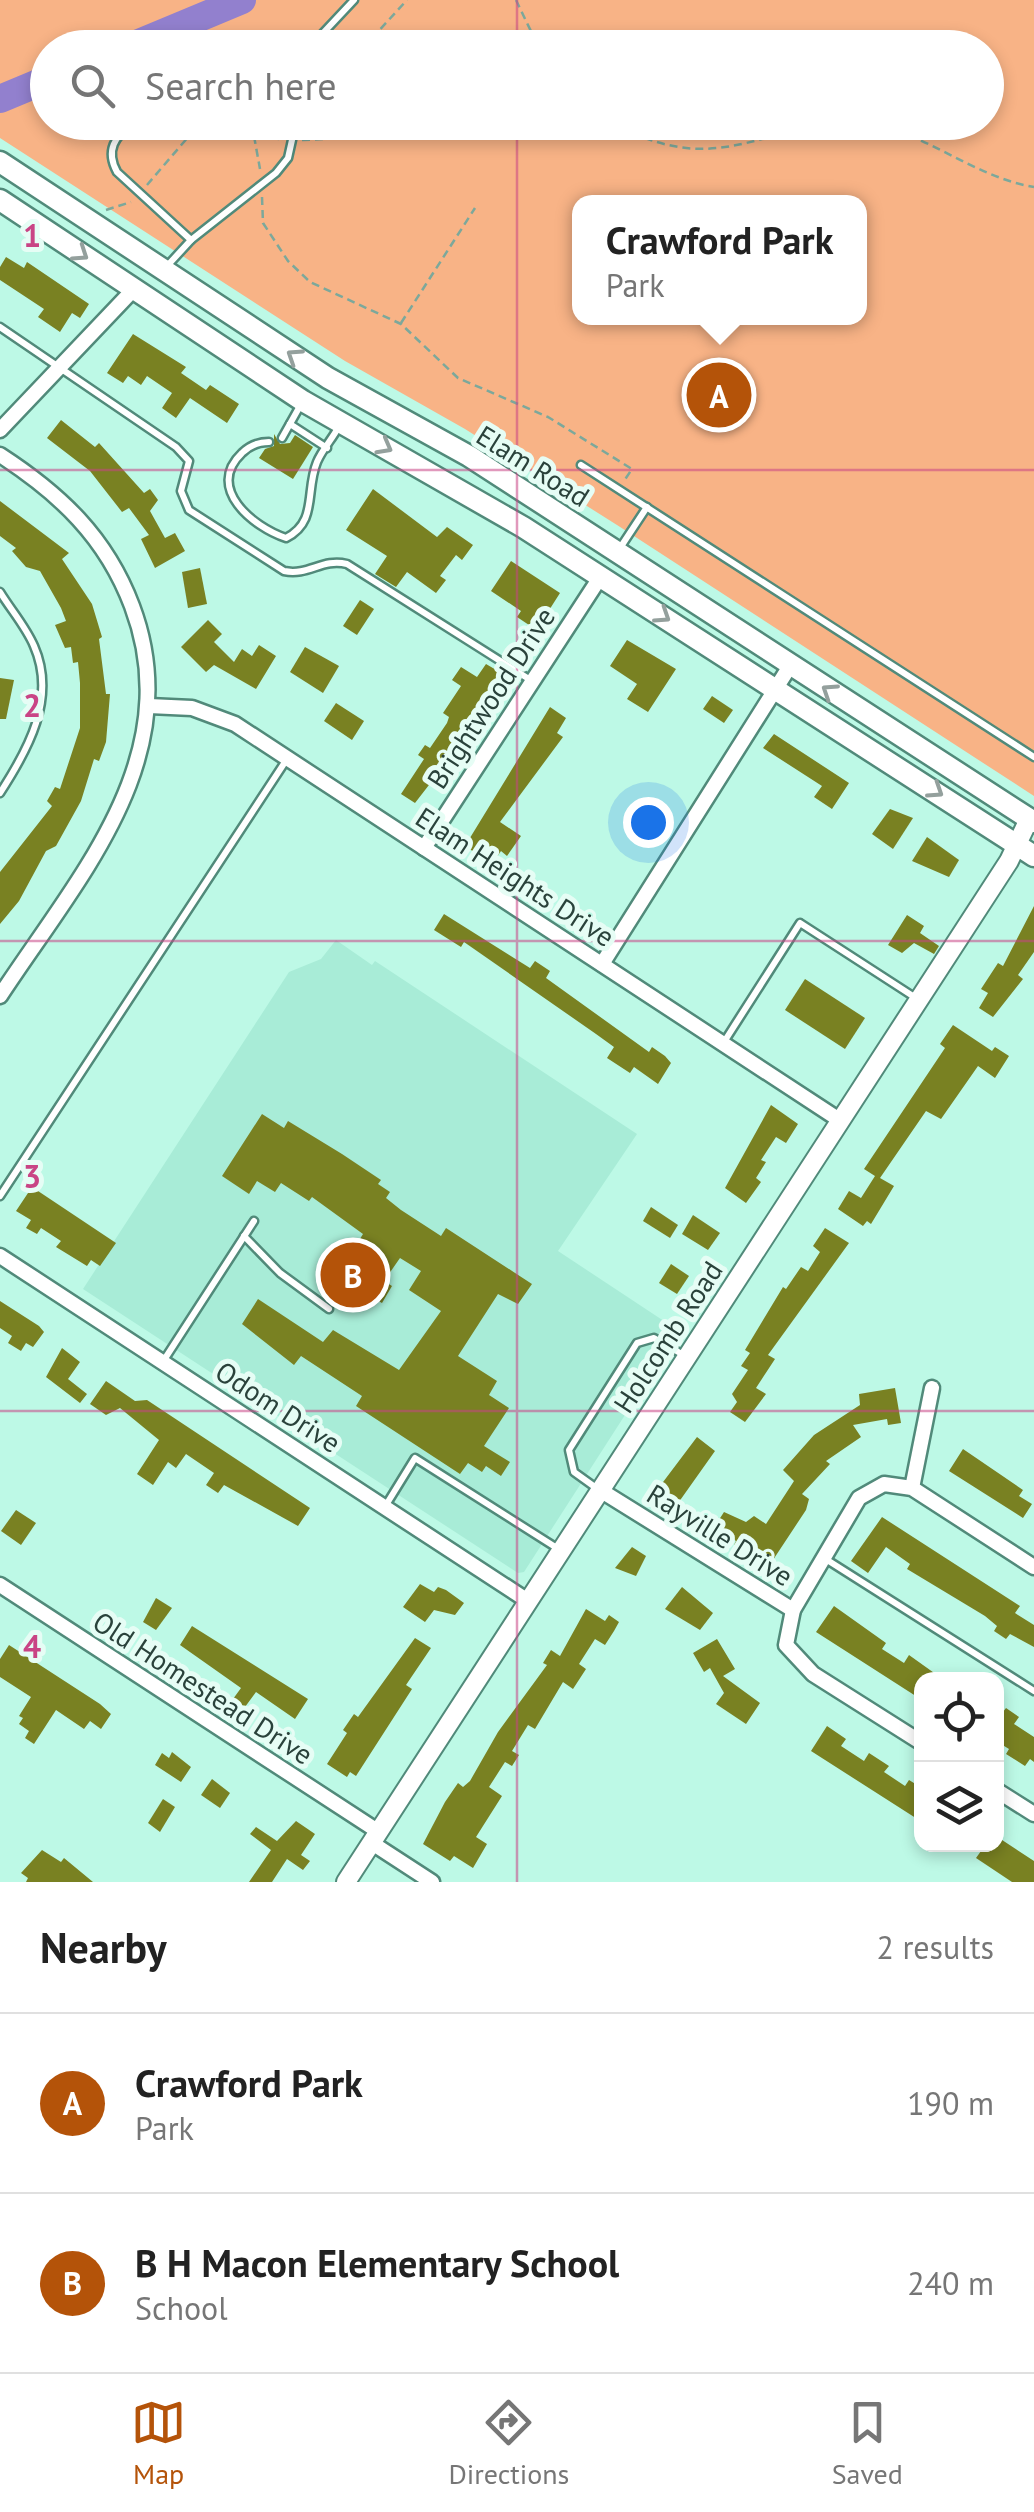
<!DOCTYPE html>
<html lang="en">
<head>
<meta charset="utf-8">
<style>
  body { margin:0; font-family:"PT Sans",sans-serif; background:#f6f6f6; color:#222 }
  .controls { position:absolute; right:30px; bottom:30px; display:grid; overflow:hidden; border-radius:20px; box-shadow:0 5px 15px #0003 }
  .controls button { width:90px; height:90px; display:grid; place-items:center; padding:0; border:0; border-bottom:2px solid #e0e0e0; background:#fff; color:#222; font:50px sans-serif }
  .you { position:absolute; left:648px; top:822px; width:35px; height:35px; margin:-25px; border:8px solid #fff; border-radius:50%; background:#1a73e8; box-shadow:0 0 0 15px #1a73e833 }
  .badge { display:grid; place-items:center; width:65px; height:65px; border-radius:50%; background:#b45309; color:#fff; font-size:32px; font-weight:700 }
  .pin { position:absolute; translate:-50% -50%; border:5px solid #fff; box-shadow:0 2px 10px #0006 }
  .popup { position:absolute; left:572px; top:195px; width:295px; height:130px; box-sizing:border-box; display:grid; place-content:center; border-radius:20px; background:#fff; filter:drop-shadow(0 2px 8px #0005); font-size:32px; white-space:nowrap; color:#767676 }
  .popup b { font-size:38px; color:#222 }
  .popup::after { content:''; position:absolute; left:50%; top:100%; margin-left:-20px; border:20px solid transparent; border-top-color:#fff }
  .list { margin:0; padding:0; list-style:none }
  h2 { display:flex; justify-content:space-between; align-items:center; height:130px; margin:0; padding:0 40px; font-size:42px }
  h2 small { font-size:32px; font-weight:400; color:#767676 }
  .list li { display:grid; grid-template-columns:65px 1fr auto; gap:30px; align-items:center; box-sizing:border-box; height:180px; padding:0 40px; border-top:2px solid #e0e0e0 }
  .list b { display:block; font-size:38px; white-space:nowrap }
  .list p { margin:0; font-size:32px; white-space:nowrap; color:#767676 }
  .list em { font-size:32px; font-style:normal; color:#767676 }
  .icon { flex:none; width:55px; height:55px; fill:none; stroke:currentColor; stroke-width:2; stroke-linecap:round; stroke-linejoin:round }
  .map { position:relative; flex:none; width:1034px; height:1882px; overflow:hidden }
  .search { position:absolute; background:#fff; box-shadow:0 5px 15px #0003; left:30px; right:30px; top:30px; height:110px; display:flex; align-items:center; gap:25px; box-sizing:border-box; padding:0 35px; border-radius:55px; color:#767676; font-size:38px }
  .sheet { height:490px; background:#fff }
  nav { display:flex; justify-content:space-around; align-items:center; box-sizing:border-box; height:140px; border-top:2px solid #e0e0e0; background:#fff; font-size:28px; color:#767676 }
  nav a { display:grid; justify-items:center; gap:5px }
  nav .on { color:#b45309 }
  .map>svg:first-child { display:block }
</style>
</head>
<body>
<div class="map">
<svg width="1034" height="1882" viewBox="0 0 1034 1882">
  <rect width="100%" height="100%" fill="#bdf9e6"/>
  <!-- built -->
  <polygon fill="#a8ecd7" points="336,940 372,965 375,961 637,1134 558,1251 679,1331 524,1572 518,1573 83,1289 289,972 321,959"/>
  <!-- green -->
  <path fill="#f8b386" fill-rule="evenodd" d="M 0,0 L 1034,0 L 1034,796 L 617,525 L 465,429 L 345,361 L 0,138 ZM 48,48 L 986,48 L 986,122 L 48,122 ZM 579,202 L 859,202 L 859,318 L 579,318 Z"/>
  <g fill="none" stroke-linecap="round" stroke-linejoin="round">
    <!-- river -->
    <g stroke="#9280ce" stroke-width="28">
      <polyline points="127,48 242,0"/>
      <polyline points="0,99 48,79"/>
    </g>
  </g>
  <!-- building -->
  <g fill="#798122">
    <polygon points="6,257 24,268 27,262 89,304 80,318 72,313 60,332 38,317 44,309 0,280 0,267"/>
    <polygon points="133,334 186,367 181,373 206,390 210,385 239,404 227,423 190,398 176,418 162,408 172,393 147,376 141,385 128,376 123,383 107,373"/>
    <polygon points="61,420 95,447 99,443 144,493 150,489 158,500 150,511 165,538 175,533 185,551 155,568 141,539 149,535 129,508 122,512 90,471 47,438"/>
    <polygon points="274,434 280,444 290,443 295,435 313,447 293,479 259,458 265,449 274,446"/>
    <polygon points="373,489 437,537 447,527 473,545 462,560 456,555 440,576 446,580 436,593 407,572 396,587 375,574 387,556 346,530"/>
    <polygon points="0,501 69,553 62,559 92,604 102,637 99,639 106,694 110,694 106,742 99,761 94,759 81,801 56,846 46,851 19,901 0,924 0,872 52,806 47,801 55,787 60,789 80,728 80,683 78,662 73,663 71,647 65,648 55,625 66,621 61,608 40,571 26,567 12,551 16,548 0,536"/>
    <polygon points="511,561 560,593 546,615 540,611 529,625 517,617 521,611 491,591"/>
    <polygon points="200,568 207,604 188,608 182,572"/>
    <polygon points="360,600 374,609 357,635 343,626"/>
    <polygon points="208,620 222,634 214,642 234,662 242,649 252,656 259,645 276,656 256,689 214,665 206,672 181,647"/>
    <polygon points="627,640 676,669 648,712 627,699 637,684 610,666"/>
    <polygon points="305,647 339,666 323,693 290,672"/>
    <polygon points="486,664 503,674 483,706 479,703 451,741 456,744 453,754 415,803 401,794 424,759 418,755 425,745 430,748 447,723 449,717 443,713 461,686 452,680 461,667 477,677"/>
    <polygon points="0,678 14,680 6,719 0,719"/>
    <polygon points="712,696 733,710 724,723 703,709"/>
    <polygon points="336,703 364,721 352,740 324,721"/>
    <polygon points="550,707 566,718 557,733 563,737 500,822 521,836 507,856 501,851 492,864 465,846"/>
    <polygon points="774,734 849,783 832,809 814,797 822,786 763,748"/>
    <polygon points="890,809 913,818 893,849 872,834"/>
    <polygon points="927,837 959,860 949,877 912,861"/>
    <polygon points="1034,906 1034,952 1018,975 1023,979 993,1017 979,1008 988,993 981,989 998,963 1003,966"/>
    <polygon points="444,914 530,968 535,961 550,971 546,978 649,1052 652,1047 665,1056 671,1063 658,1084 634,1067 630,1073 607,1058 614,1047 596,1034 464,942 461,947 434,930"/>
    <polygon points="907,915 924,926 920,933 939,946 934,954 914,943 902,953 888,945"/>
    <polygon points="805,979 865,1018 845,1049 785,1010"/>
    <polygon points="953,1025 992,1051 995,1047 1009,1056 995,1078 978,1066 941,1119 926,1111 880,1178 894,1186 871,1224 867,1221 863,1226 838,1209 849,1191 861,1198 875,1176 864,1169 945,1048 940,1044"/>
    <polygon points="771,1105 798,1124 786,1143 776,1137 761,1160 766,1162 756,1178 761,1182 746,1203 725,1188"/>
    <polygon points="262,1114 284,1128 288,1121 342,1154 381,1180 378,1184 390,1192 386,1198 401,1210 441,1236 446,1228 532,1284 518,1304 498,1294 458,1356 497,1381 489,1395 509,1408 484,1446 510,1462 501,1476 486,1466 482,1472 468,1463 460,1474 356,1406 362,1396 301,1356 294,1365 242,1324 258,1299 323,1342 333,1330 399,1370 441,1311 409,1290 421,1271 400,1258 384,1281 392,1286 382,1303 360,1290 355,1285 367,1265 350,1255 363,1234 312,1197 309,1201 281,1183 275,1192 257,1181 249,1194 222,1176"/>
    <polygon points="32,1187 116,1243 100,1266 91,1260 87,1266 56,1247 61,1241 41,1228 37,1234 26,1228 31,1220 16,1211"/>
    <polygon points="651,1207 678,1225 670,1238 643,1221"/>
    <polygon points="693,1215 720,1233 708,1250 682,1234"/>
    <polygon points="825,1228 849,1243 768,1355 775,1359 756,1388 766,1394 745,1422 730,1412 737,1402 732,1394 748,1370 741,1366 750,1353 745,1350 783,1287 786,1289 801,1267 808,1271 820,1252 813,1246"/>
    <polygon points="671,1264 689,1276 677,1294 659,1283"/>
    <polygon points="0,1301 39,1326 44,1332 33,1347 26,1343 21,1351 8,1343 12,1336 0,1328"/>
    <polygon points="62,1348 80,1362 68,1379 87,1394 80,1403 46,1377"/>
    <polygon points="106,1381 135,1401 147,1400 310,1508 298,1526 224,1485 218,1493 206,1485 214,1473 186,1454 176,1468 168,1462 153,1485 137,1474 159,1440 120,1408 106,1415 90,1404"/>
    <polygon points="895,1388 901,1423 888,1425 887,1419 853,1425 861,1437 826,1461 830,1464 802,1494 809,1499 806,1510 771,1563 734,1545 736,1541 715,1526 724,1512 746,1522 754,1516 766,1524 794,1481 783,1470 814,1435 860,1405 859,1394"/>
    <polygon points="697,1437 715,1451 676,1506 666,1499 662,1506 651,1498"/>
    <polygon points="963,1449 1023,1490 1019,1496 1032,1504 1023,1518 949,1471"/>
    <polygon points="16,1510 36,1523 21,1545 1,1531"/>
    <polygon points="882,1517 1020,1606 1015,1613 1034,1625 1034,1647 1010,1634 1006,1639 994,1631 997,1626 985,1616 907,1569 910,1564 886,1547 868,1573 851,1561"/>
    <polygon points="632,1547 646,1556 636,1576 615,1568"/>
    <polygon points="420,1584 434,1592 438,1587 446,1590 464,1603 455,1615 434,1610 425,1622 403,1607"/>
    <polygon points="682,1587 713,1613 700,1630 665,1609"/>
    <polygon points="156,1598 172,1608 156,1630 143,1622"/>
    <polygon points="834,1606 886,1643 882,1649 904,1663 909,1655 944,1680 922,1680 922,1700 855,1657 816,1632"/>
    <polygon points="586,1609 605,1621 609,1615 619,1622 614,1631 605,1645 595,1639 579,1664 586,1669 573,1689 563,1682 535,1729 528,1725 512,1751 519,1755 512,1766 505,1762 489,1787 502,1796 476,1837 487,1844 473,1868 454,1856 450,1861 423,1844 445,1802 458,1783 463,1787 470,1781 498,1732 547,1665 543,1663 551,1650 560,1656"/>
    <polygon points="192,1626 308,1699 295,1719 256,1692 245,1707 233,1699 241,1688 180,1645"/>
    <polygon points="415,1638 431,1648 406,1685 412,1689 356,1776 350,1772 347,1777 327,1764 347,1733 343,1730 354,1714 358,1717"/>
    <polygon points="717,1639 735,1669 723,1676 760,1703 746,1724 716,1704 724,1693 710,1668 704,1672 693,1653"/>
    <polygon points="9,1645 100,1704 111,1714 101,1729 90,1721 84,1729 56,1710 34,1744 25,1738 29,1731 19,1724 23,1718 19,1716 31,1697 0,1677 0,1659"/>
    <polygon points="1006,1708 1019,1717 1014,1724 1034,1737 1034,1762 1030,1759 1025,1766 1006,1754 1009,1749 996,1741 996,1721"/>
    <polygon points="827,1726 846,1739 841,1746 864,1761 869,1753 889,1766 884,1772 905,1786 909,1780 922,1788 922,1822 811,1751"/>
    <polygon points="172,1752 191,1767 181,1782 155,1765 162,1753 169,1758"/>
    <polygon points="212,1779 230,1793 220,1808 201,1795"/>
    <polygon points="163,1799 175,1807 160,1832 148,1823"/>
    <polygon points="296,1821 315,1834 301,1855 310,1861 303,1870 287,1859 272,1882 249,1882 271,1850 250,1834 256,1827 277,1841"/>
    <polygon points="996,1836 1034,1861 1034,1882 1012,1882 976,1858 986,1844 996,1844"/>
    <polygon points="42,1850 61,1862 64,1858 93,1882 26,1882 28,1878 21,1873"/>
  </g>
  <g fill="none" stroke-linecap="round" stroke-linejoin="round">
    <defs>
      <g id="service">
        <polyline points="309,48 354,0"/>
        <path d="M 133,122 C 115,137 105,150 117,172 L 191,240"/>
        <polyline points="168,265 191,240 276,173 288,158 296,122"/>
        <path d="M 0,327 L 176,447 L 189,461 L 181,491 L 189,510 L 284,571 C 309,576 322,558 347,564 L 532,681"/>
        <polyline points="290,424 327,448"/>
        <polyline points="282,438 300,406"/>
        <path d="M 269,442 C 258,442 250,445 242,453 C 205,488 253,527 286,538 C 318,522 305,491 317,462 C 322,450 332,439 338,428"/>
        <polyline points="581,465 1034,757"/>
        <polyline points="620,548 647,507"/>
        <path d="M 0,592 C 11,610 26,627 34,646 C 57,698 28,750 0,793"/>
        <polyline points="724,1042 800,923 919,1000"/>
        <polyline points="0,1196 287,759"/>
        <polyline points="244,1236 280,1273 329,1309"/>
        <polyline points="164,1360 254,1221"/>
        <polyline points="599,1490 574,1472 569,1450 637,1343 654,1338 687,1357"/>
        <polyline points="386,1505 415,1458 560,1550"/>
        <polyline points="824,1558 1034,1691"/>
      </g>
      <g id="minor">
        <polyline points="0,430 134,289"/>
        <path d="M 0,455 C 60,494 106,537 132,606 C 189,757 78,877 0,996"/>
        <polyline points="149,706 192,708 235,724 841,1121"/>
        <polyline points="424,848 601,576"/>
        <polyline points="602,964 790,666"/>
        <polyline points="0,1256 528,1601"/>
        <polyline points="912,1488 932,1388"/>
        <polyline points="600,1490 793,1610"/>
        <polyline points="0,1585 379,1832"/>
        <polyline points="922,1743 813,1674 786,1645 793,1610 859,1498 884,1484 912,1488 1034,1567"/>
        <polyline points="996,1790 1034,1814"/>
        <polyline points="372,1843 432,1882"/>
      </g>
      <polyline id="tertiary" points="346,1882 1009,861 1029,819"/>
      <g id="secondary">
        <polyline points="0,162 328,378 469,456 1034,822"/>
        <polyline points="0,200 303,401 523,527 1034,856"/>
      </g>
    </defs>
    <!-- service casing -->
    <use href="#service" stroke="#518a7a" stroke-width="11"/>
    <!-- minor casing -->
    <use href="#minor" stroke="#518a7a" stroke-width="19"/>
    <!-- tertiary casing -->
    <use href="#tertiary" stroke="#518a7a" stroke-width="22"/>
    <!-- secondary casing -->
    <use href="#secondary" stroke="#518a7a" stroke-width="25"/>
    <!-- path -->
    <g stroke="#7ca89b" stroke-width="2.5" stroke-dasharray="8 5" stroke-linecap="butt">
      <polyline points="516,0 539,48"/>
      <polyline points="363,48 407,0"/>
      <polyline points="227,122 254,136 279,139"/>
      <path d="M 609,122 C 709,174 740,137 839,122"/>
      <path d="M 859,122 C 921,128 972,177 1034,187"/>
      <polyline points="254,136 260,169"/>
      <polyline points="302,140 324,139 336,122"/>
      <polyline points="147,185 201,122"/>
      <polyline points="262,197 263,223 288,261 310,282 401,324 458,378 548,417 632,469 624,481"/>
      <polyline points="106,210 131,202"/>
      <polyline points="401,323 475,208"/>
    </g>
    <!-- service -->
    <use href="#service" stroke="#fff" stroke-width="6"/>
    <!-- minor -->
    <use href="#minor" stroke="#fff" stroke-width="14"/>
    <!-- tertiary -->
    <use href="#tertiary" stroke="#fff" stroke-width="18"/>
    <!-- secondary -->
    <use href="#secondary" stroke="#fff" stroke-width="20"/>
  </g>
  <!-- one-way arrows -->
  <defs><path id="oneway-chevron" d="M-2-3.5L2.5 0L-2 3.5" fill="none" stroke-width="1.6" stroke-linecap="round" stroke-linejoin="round" transform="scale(2.5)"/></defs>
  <g stroke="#94a09d">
    <use href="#oneway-chevron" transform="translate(81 254) rotate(34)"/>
    <use href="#oneway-chevron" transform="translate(294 356) rotate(-147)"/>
    <use href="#oneway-chevron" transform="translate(385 447) rotate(29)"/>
    <use href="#oneway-chevron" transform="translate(663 616) rotate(33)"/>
    <use href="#oneway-chevron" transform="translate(829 691) rotate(-147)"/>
    <use href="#oneway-chevron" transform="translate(936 791) rotate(33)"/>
  </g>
  <!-- grid -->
  <path fill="none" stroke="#c94485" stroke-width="2.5" stroke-opacity="0.55" d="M 517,0 L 517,48M 517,122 L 517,1882M 0,470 L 1034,470M 0,941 L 1034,941M 0,1411 L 1034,1411"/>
  <g text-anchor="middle" stroke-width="10" stroke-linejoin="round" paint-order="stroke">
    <!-- street labels -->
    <g font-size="28" fill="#2a423b" stroke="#e6fdf5">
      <text transform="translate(533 466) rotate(32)" y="10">Elam Road</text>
      <text transform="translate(491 698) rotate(-57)" y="10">Brightwood Drive</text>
      <text transform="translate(515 877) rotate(33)" y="10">Elam Heights Drive</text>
      <text transform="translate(668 1337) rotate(-57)" y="10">Holcomb Road</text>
      <text transform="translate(278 1407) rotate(33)" y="10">Odom Drive</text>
      <text transform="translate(720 1535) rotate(32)" y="10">Rayville Drive</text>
      <text transform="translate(203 1688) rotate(33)" y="10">Old Homestead Drive</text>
    </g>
  </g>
  <g font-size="32" text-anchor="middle" font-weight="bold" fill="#c94485" stroke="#e6fdf5" stroke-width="10" stroke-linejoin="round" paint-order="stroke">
    <text x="32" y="247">1</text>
    <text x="32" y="717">2</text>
    <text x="32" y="1188">3</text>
    <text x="32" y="1658">4</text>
  </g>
</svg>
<div class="controls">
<button><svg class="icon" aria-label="locate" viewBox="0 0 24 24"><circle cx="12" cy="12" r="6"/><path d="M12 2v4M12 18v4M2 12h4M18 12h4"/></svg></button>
<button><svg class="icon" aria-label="layers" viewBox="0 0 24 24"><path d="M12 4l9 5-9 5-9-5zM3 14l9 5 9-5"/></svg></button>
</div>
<div class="you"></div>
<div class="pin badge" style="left:719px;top:395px">A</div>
<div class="popup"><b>Crawford Park</b>Park</div>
<div class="pin badge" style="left:353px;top:1275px">B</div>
<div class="search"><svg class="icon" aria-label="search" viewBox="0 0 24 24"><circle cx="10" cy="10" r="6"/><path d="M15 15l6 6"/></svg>Search here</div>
</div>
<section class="sheet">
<h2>Nearby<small>2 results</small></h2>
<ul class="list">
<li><span class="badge">A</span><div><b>Crawford Park</b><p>Park</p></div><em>190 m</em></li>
<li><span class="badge">B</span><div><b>B H Macon Elementary School</b><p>School</p></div><em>240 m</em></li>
</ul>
</section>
<nav>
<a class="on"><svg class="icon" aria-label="map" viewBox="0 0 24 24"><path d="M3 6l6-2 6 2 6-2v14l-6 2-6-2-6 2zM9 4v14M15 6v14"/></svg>Map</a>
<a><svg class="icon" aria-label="directions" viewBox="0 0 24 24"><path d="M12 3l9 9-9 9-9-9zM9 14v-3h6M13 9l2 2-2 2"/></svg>Directions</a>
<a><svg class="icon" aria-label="saved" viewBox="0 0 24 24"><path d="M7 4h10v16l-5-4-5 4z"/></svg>Saved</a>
</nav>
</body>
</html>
